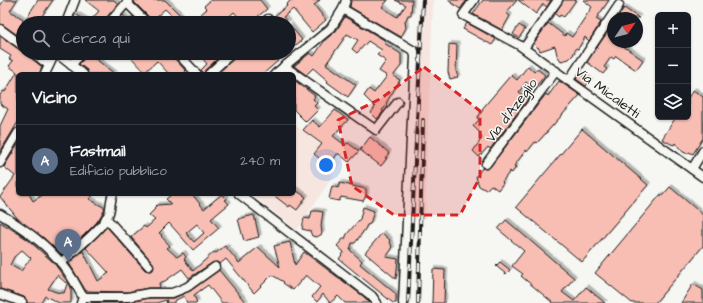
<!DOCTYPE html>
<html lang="it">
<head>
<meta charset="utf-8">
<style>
  body { margin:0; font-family:"Architects Daughter",sans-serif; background:#20242c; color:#f1f3f6 }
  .controls { position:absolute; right:12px; top:12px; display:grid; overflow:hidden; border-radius:6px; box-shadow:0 1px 3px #0004 }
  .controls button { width:36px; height:36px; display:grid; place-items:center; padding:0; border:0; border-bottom:1px solid #363941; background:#171b24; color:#f1f3f6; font:20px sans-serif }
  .compass { position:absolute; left:607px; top:12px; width:36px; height:36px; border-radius:50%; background:#171b24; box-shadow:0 1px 3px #0004; rotate:55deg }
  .you { position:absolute; left:326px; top:165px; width:14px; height:14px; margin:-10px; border:3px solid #fff; border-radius:50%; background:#1a73e8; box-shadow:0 0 0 6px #1a73e833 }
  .badge { display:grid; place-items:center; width:26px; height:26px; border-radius:50%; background:#ea580c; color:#fff; font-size:13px; font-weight:700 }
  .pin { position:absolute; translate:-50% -33px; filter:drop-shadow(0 1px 2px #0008) }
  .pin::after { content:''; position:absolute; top:21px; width:14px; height:12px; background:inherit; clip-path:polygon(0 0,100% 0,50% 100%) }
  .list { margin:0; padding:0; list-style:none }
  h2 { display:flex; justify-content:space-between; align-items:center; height:52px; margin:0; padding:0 16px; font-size:17px }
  h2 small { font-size:13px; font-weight:400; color:#9ea1a6 }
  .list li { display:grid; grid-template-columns:26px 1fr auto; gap:12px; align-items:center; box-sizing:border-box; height:72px; padding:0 16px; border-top:1px solid #363941 }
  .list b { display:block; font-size:15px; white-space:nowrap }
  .list p { margin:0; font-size:13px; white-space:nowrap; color:#9ea1a6 }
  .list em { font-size:13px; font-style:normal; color:#9ea1a6 }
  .icon { flex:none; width:22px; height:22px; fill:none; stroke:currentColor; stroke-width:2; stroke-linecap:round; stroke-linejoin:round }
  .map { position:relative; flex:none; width:703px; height:303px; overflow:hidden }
  .search { position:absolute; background:#171b24; box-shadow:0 1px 3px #0004; left:16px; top:16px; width:280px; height:44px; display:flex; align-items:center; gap:10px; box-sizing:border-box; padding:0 14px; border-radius:22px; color:#9ea1a6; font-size:15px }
  .panel { position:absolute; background:#171b24; box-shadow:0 1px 3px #0004; left:16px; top:72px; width:280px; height:124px; border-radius:6px }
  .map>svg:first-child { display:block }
</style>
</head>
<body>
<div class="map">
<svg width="703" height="303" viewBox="0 0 703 303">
  <defs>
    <filter id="shadow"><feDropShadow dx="2.5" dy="-2.5" stdDeviation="0" flood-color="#0004"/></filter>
  </defs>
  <rect width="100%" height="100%" fill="#f6f6f2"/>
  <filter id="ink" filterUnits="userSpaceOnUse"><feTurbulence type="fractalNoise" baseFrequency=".025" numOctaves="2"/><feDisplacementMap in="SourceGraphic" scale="8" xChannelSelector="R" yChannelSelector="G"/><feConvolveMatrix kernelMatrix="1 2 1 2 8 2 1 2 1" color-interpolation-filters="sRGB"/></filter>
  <g filter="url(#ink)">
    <!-- built -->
    <g fill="#f7e5df">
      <polygon points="420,0 433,0 426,185 426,219 409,218"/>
      <polygon points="294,124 342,162 297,230 251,194 294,194"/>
    </g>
    <!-- building -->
    <g fill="#f9beb3" stroke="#1c1c1c" fill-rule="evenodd" filter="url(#shadow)">
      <polygon points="4,0 17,0 10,11 23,19 23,23 38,0 53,0 37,23 23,23 23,39 3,25 0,24 0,6"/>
      <polygon points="85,0 114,0 118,4 105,19 104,23 72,23 75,14 89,22 99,11"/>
      <polygon points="134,0 165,0 188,23 180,23 165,9 156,17 159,20 156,23 152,23 151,19 134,2"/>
      <polygon points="211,0 260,0 267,9 250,23 244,23 234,12 222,23 202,23 206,20 201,14 207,9 204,6"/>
      <polygon points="291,0 320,0 314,5 326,20 312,32 293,9 283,17 288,23 272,23 273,17 287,6 286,5"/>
      <polygon points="351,0 388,0 382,7 397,17 406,5 395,0 412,0 411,15 408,15 405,22 406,28 401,37 350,7"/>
      <polygon points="448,0 467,0 460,9"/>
      <polygon points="483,0 517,0 506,13 510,16 502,30 473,14"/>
      <polygon points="518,0 551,0 547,7 543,4 536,14"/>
      <polygon points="563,0 576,0 564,17 560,15 559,17 555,14"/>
      <polygon points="583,0 609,0 596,19 601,22 589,41 585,37 578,49 576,48 573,55 569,59 561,61 557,55 555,46 540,51 538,47 537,48 534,43 548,23 565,36 566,33 572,37 592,7"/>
      <polygon points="624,8 639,18 617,18"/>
      <polygon points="123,15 128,20 133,17 139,23 116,23"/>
      <polygon points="345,17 386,41 384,43 401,54 401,66 393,76 400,80 386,103 387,105 382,110 383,112 377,119 371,113 375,107 364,96 369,89 374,93 387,76 379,71 386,61 377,55 382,50 368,41 357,53 352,49 358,40 347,34 326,64 356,85 348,97 327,82 328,81 313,68 306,75 294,66 310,53 314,56 325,40 336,31"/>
      <polygon points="467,23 496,39 492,45 463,29"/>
      <polygon points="289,24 302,40 289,51"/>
      <polygon points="613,24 613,42 625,42 623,46 643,60 636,70 616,56 614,59 611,57 604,67 607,69 603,74 587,62"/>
      <polygon points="519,25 525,29 519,38 513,34"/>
      <polygon points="0,36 20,50 23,51 23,53 28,53 30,57 42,67 39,74 20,74 18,73 18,122 0,152 0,126 8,109 0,104 0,95 3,91 5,92 17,72 9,66 13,61 9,59 11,56 0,49"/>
      <polygon points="449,44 457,45 456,71 458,77 450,79 448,72"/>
      <polygon points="87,53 96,53 93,57 115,74 88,74 87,70 79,64 86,57"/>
      <polygon points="127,53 172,53 173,57 186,71 183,74 169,74 157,61 145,72"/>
      <polygon points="199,53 224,53 205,70 204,74 202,74 201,70 207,64 203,59 204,58"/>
      <polygon points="237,53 287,53 263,74 217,74 236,57"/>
      <polygon points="528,66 534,72 537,69 545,75 534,89 526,82 519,92 528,99 490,149 488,147 479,157 473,151 482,138 480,135 481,134 473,126 479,120 477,118 483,110 482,109 511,75 517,80"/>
      <polygon points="580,74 590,81 586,86 576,79"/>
      <polygon points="294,80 315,96 313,99 317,103 314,106 318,110 306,122 294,110"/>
      <polygon points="559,81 580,95 537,143 535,142 527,152 526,150 514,166 516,167 512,173 510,171 502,182 503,183 498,190 491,185 486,190 479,186 476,177 482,168 486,169 490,167 546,94 548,96"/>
      <polygon points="693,90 703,97 703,138 693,154 689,152 688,154 683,152 675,143 674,145 671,144 662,139 676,117 688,117 688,98"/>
      <polygon points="335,110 348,120 333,136 345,145 348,143 359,151 349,162 339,154 337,154 329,166 314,154 322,144 303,130 312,120 320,127"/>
      <polygon points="582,129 648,185 582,262 516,207"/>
      <polygon points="370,137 389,153 385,158 387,158 381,166 360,150"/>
      <polygon points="18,144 18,194 29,194 33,201 44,194 94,194 89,199 105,208 102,214 97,222 79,240 76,238 78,241 62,255 44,238 19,220 0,197 15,176 4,167"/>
      <polygon points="340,183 366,189 366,196 363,201 341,197 339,201 329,199 332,186 338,188"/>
      <polygon points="670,187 703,215 703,246 655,303 632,303 595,273 661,194 662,196"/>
      <polygon points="294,189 306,197 297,210 290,205 289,207 272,194 294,194"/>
      <path d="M 172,194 L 192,194 L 204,209 L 222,194 L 227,199 L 225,200 L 229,204 L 211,219 L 219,228 L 193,250 L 169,223 L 159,233 L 162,235 L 161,236 L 170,246 L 167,248 L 177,257 L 183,253 L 186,257 L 184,259 L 193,271 L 214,252 L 216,253 L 225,246 L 239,263 L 258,247 L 280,267 L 274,246 L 290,242 L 295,265 L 304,252 L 363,296 L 370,303 L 345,303 L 338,296 L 330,303 L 323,294 L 317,302 L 312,297 L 320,287 L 306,275 L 293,290 L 283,283 L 284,282 L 272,275 L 254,293 L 226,259 L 220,264 L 217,262 L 212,263 L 189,278 L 182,269 L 165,281 L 159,283 L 160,288 L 148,288 L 127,292 L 86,291 L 69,263 L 83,251 L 98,281 L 109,273 L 86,248 L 107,227 L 145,270 L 150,271 L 153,270 L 154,267 L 153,263 L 131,237 L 144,226 L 146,228 L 155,220 L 149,215 L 155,209 L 154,208 L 157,205 L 171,204 L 166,199 ZM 197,224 L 204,233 L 194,242 L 186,233 Z"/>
      <polygon points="363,207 374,211 370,224 367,225 365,229 355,243 352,243 350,250 362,261 360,264 396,294 396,303 393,303 339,259 344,252 337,246 343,239 345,239 347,234 360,219"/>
      <polygon points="312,211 317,211 323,212 321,225 322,234 317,237 312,236 310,231 302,229 304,218 310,219"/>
      <polygon points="254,215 259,237 244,241 238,219"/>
      <polygon points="506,220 574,278 562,292 574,301 586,287 605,303 553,303 521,276 523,274 512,266 524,251 498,229"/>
      <path d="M 0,222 L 27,239 L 54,263 L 71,287 L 71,303 L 59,303 L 45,296 L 41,303 L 27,303 L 26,299 L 24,297 L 0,289 ZM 22,250 L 31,258 L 21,271 L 10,265 L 14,257 ZM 57,275 L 67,284 L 64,293 L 56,292 L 48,289 Z"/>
      <polygon points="382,233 390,240 389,242 391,244 392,249 386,257 398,259 396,279 365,253"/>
      <polygon points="500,262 510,270 506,274 496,266"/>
      <polygon points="433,269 445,270 444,303 432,303"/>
      <polygon points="219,270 246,303 222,303 208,285 194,295 197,303 187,303 184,296 174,301 174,303 166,303 167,300 156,303 91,303 128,302 150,298 174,298 190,291"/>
      <polygon points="693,284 703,290 703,303 681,303"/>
    </g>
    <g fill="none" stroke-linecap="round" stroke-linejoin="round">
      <defs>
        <g id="minor">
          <polyline points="474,0 463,15 519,45 703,177"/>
          <polyline points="127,3 147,23"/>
          <polyline points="343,9 414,51 415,57 403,303"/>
          <polyline points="66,23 75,0"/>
          <polyline points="109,23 129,0"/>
          <polyline points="264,23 268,19"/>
          <polyline points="0,29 23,46"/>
          <polyline points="524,48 558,0"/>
          <polyline points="33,53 49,65"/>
          <polyline points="56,53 83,74"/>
          <polyline points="177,53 197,74"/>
          <polyline points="71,65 82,53"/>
          <polyline points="284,66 376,130 398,102"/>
          <polyline points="45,74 55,53"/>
          <polyline points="209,74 232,53"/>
          <polyline points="275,74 331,28 343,9 346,0"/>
          <polyline points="569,80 619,5"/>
          <polyline points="0,163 18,133"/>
          <polyline points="486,164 556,71"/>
          <polyline points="692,169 703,151"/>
          <polyline points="239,194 372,296 377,303"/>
          <path d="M 0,214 C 27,230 56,251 72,278 C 76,284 79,291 83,297 L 81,303"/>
          <polyline points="106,218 149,266"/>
          <path d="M 61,263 C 73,251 104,228 109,213 C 111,207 110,200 113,194"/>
          <polyline points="0,294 22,302"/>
          <polyline points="83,297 128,297 149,293 172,293 187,287 215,267"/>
        </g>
      </defs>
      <!-- minor casing -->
      <use href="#minor" stroke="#1c1c1c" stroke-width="11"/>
      <!-- minor -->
      <use href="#minor" stroke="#f6f6f2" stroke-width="8"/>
      <defs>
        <g id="rail">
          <polyline points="408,303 423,0"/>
          <polyline points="418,303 423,120"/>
        </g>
      </defs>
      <!-- rail casing -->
      <use href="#rail" stroke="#1c1c1c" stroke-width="4"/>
      <!-- rail -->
      <use href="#rail" stroke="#f6f6f2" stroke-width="2.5" stroke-dasharray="8" stroke-linecap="butt"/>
    </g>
  </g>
  <!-- marked area -->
  <path fill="#d62828" fill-opacity="0.2" stroke="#d62828" stroke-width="3" stroke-dasharray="8 5" stroke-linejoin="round" d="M 424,67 L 480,111 L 480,177 L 460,215 L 394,215 L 352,186 L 338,120 L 380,99 Z"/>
  <g text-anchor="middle" stroke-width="3" stroke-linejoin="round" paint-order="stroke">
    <!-- street labels -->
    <g font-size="14" fill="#1c1c1c" stroke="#f6f6f2">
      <text transform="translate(608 92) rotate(36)" y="5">Via Micaletti</text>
      <text transform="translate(511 110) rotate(-53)" y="5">Via d'Azeglio</text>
    </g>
  </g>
</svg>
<div class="controls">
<button>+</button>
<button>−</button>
<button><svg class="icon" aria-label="layers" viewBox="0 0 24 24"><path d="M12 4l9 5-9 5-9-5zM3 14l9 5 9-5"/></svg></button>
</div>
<svg class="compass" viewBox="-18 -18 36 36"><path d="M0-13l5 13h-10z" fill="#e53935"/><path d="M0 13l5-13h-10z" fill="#9ea1a6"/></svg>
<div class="you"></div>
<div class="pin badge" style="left:68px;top:262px;background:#5c6f8a">A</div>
<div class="search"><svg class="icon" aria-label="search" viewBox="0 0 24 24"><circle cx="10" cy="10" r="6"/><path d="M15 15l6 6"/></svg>Cerca qui</div>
<section class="panel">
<h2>Vicino<small></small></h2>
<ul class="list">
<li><span class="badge" style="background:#5c6f8a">A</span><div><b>Fastmail</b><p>Edificio pubblico</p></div><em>240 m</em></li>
</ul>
</section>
</div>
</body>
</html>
